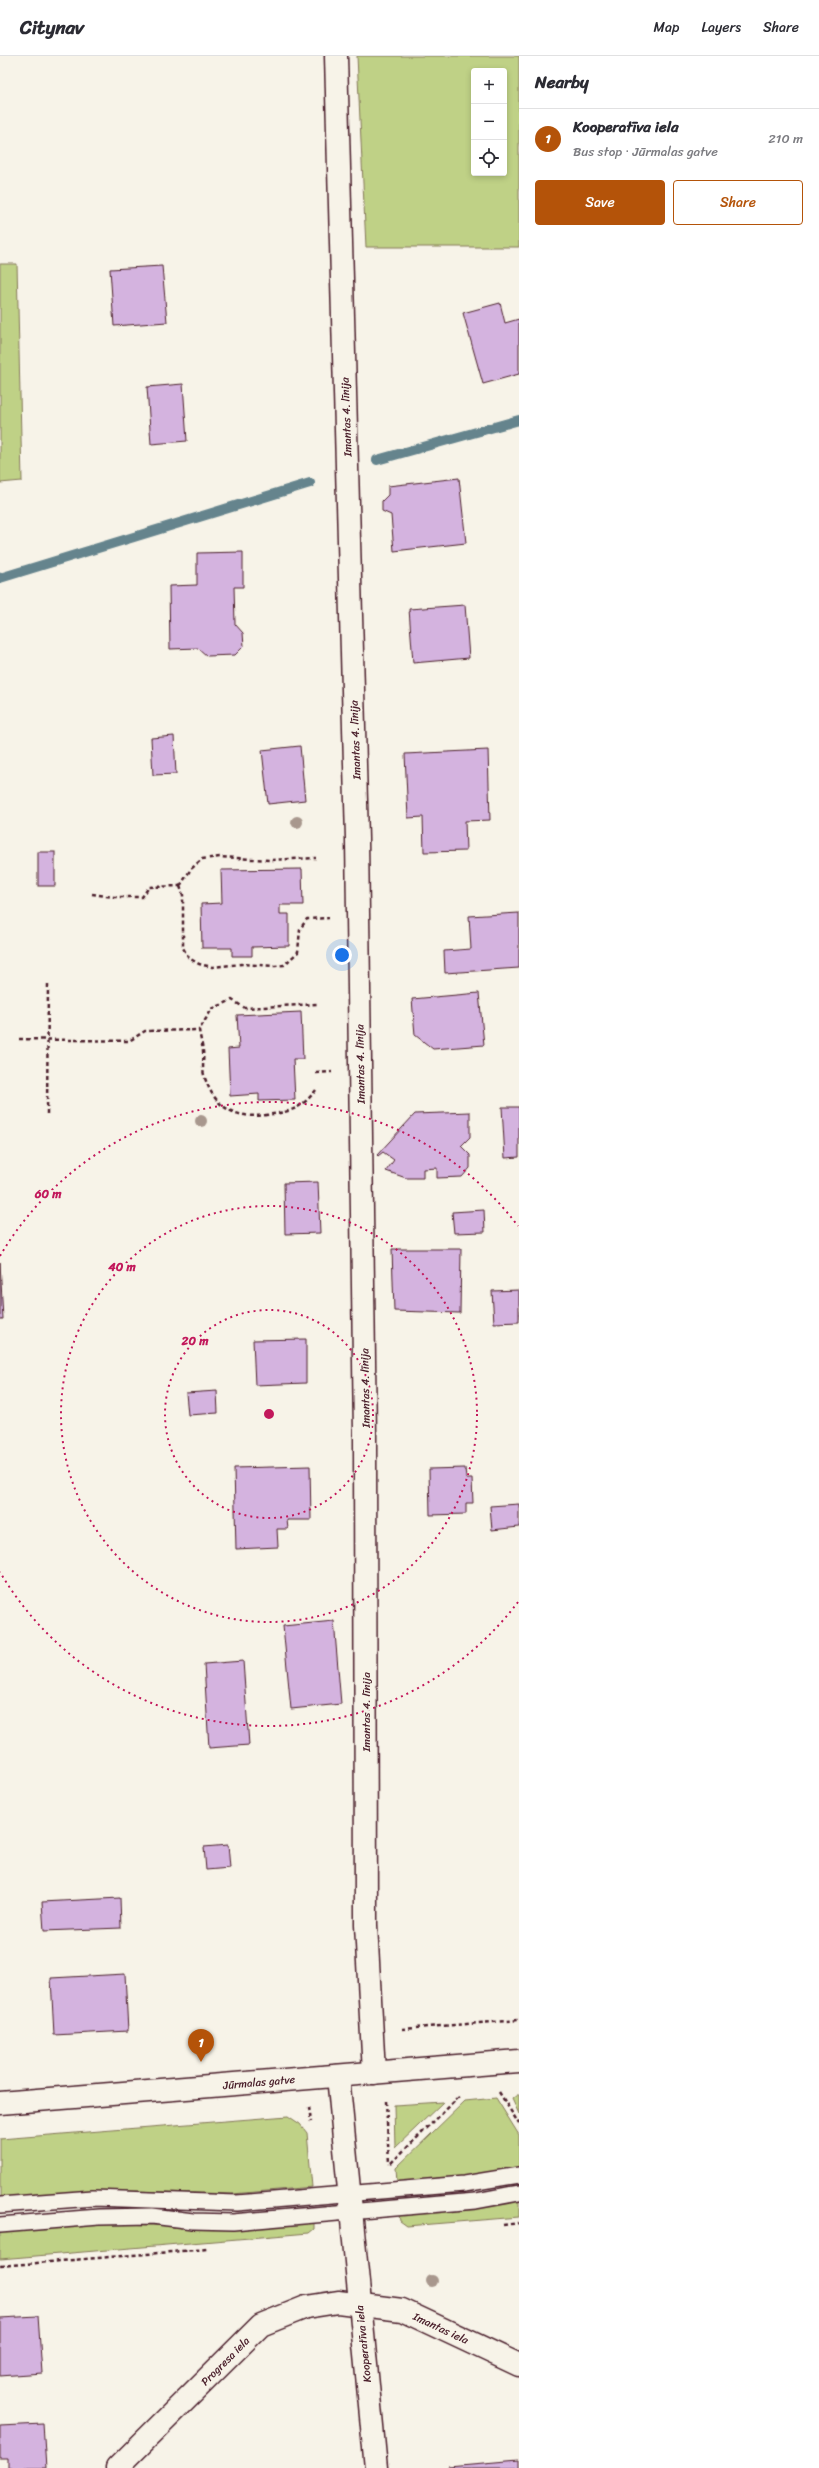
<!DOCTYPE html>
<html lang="en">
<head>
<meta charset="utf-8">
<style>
  body { margin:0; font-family:Sriracha,sans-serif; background:#f7f7f7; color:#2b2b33 }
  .controls { position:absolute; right:12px; top:12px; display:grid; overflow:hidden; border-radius:4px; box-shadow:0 2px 6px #0003 }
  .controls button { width:36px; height:36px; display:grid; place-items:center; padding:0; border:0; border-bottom:1px solid #e1e1e2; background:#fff; color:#2b2b33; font:20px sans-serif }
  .you { position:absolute; left:342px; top:899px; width:14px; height:14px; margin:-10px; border:3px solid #fff; border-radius:50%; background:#1a73e8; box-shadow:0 0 0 6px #1a73e833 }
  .badge { display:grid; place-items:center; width:26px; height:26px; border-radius:50%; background:#b45309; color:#fff; font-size:13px; font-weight:700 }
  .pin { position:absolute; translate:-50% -33px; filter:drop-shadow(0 1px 2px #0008) }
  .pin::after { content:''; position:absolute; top:21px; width:14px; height:12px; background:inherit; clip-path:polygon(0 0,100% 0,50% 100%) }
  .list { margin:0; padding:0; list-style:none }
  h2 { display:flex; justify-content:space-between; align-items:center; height:52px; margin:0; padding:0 16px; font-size:17px }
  h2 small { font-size:13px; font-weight:400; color:#7c7c81 }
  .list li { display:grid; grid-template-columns:26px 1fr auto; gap:12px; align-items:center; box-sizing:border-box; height:60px; padding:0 16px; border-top:1px solid #e1e1e2 }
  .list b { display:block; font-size:15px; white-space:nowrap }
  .list p { margin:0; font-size:13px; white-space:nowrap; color:#7c7c81 }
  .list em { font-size:13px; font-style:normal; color:#7c7c81 }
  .actions { display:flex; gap:8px; padding:12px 16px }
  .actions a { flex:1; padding:9px 0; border:1px solid #b45309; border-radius:4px; text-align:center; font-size:14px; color:#b45309 }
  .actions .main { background:#b45309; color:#fff }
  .icon { flex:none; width:22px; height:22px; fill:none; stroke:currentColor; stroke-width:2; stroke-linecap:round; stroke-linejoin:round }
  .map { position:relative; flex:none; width:519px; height:2412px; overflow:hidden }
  header { display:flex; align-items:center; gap:24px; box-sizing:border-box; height:56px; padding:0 20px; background:#fff; border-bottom:1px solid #e1e1e2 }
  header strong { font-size:19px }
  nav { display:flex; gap:22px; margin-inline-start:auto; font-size:14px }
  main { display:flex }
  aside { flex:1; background:#fff }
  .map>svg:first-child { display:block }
</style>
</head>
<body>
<header>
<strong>Citynav</strong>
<nav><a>Map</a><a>Layers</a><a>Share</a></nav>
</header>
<main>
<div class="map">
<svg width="519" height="2412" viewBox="0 0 519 2412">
  <rect width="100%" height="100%" fill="#f7f3e8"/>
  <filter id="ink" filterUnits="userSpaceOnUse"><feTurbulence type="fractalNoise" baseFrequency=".025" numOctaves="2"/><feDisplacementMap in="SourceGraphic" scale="8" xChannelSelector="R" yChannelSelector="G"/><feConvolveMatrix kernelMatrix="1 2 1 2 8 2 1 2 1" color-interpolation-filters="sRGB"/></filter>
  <g filter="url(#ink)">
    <!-- green -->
    <g fill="#bfd186" stroke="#847858" fill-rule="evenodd">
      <path d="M 357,0 L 519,0 L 519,191 L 366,191 ZM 474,15 L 504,15 L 504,117 L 474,117 Z"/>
      <polygon points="0,208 17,208 22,425 0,427"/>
      <polygon points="517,2039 519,2039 519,2058 512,2043"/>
      <polygon points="496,2042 519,2079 519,2112 477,2119 397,2126 396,2112 465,2045"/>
      <polygon points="443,2046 395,2092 394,2049"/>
      <polygon points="288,2060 300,2068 307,2077 312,2131 232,2138 131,2135 0,2143 0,2083"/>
      <polygon points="519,2144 519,2161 407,2170 400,2165 399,2159"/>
      <polygon points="314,2165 314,2173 309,2177 0,2203 0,2175 103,2167 196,2171"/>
    </g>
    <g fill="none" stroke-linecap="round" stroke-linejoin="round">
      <!-- stream -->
      <g stroke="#65848d" stroke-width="10">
        <polyline points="377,404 519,364"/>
        <polyline points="0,522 310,427"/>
      </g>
    </g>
    <!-- building -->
    <g fill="#d4b3df" stroke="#4a1f2b">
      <polygon points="162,210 167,266 114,270 110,213"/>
      <polygon points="500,247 505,267 519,263 519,318 483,328 463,257"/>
      <polygon points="183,328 187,385 151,388 147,331"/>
      <polygon points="459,422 466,487 394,495 391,459 382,455 382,445 388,439 388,430"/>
      <polygon points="243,496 243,531 234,531 235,568 243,577 244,590 235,599 207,600 198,592 170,593 169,530 197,529 197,497"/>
      <polygon points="465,549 469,602 413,607 409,553"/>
      <polygon points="174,680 176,718 153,719 151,682"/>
      <polygon points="300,690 305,744 268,748 262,694"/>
      <polygon points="488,694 490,764 465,765 466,795 424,796 423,761 408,762 405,698"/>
      <rect x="38" y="796" width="17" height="34"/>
      <polygon points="302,813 303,849 280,849 280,858 289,858 289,890 252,891 252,900 232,900 232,892 202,892 201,848 222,847 221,814"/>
      <polygon points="519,857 519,912 445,917 444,895 471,893 469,860"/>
      <polygon points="479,937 484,989 433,993 415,979 412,943"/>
      <polygon points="301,956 303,1003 293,1003 295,1044 259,1045 259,1038 230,1040 228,993 239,992 237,959"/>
      <polygon points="502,1051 519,1051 519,1101 505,1102"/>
      <polygon points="470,1056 470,1081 461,1090 470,1099 470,1112 462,1121 437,1122 437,1112 423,1113 423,1122 406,1122 386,1115 394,1104 383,1096 378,1100 377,1099 415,1058"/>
      <polygon points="318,1126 320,1177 285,1178 284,1127"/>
      <polygon points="484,1154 485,1176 454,1177 452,1156"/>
      <polygon points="392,1193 461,1193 460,1257 394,1255"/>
      <polygon points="0,1206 3,1263 0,1263"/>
      <polygon points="519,1234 519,1266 494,1267 492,1235"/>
      <polygon points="306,1283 306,1327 255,1329 253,1284"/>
      <polygon points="217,1335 218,1357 188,1359 186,1337"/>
      <polygon points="310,1410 311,1464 287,1464 288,1473 277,1473 278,1491 236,1493 234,1412"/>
      <polygon points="465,1412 466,1423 472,1423 473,1447 466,1447 466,1458 430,1459 429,1413"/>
      <polygon points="519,1448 519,1471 492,1474 490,1450"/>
      <polygon points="334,1565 341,1648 291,1653 283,1570"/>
      <polygon points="243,1605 249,1689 209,1692 204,1608"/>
      <polygon points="228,1789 230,1812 206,1814 204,1791"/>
      <polygon points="120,1842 121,1872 44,1875 42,1846"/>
      <polygon points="125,1918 128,1975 54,1979 51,1922"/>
      <polygon points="38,2260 42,2317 0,2320 0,2262"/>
      <polygon points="43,2368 46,2412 8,2412 8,2402 0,2402 0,2370"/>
      <polygon points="519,2404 519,2412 448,2412 448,2410"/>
    </g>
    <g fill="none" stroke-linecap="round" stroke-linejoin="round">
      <defs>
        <g id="service">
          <polyline points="0,2149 93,2142 237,2147 464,2128 519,2119"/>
          <polyline points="0,2169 99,2161 152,2160 193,2165 233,2166 476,2145 519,2137"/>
        </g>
        <g id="minor">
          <polyline points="336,0 357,783 365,1379 366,1869 374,2017"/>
          <polyline points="338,2020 376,2412"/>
          <polyline points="117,2412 261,2269 306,2251 338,2246 402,2254 519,2309"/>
        </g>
        <polyline id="secondary" points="0,2047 519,2005"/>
      </defs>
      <!-- service casing -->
      <use href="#service" stroke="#4a1f2b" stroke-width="18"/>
      <!-- minor casing -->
      <use href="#minor" stroke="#4a1f2b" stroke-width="25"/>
      <!-- secondary casing -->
      <use href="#secondary" stroke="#4a1f2b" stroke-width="25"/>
      <!-- path -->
      <g stroke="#4a1f2b" stroke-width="2.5" stroke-dasharray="4 3" stroke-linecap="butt">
        <polyline points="180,830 183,839 183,892 189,902 199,908 212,911 242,908 275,910 284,909 298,896 300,873 307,863 329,862"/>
        <polyline points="180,830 191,813 202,803 220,801 269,804 316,802"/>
        <polyline points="92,838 114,841 142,841 149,831 180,830"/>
        <polyline points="19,983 129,985 145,975 199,974"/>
        <polyline points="316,1017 332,1016"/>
        <path d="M 316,1034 C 301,1053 291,1056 266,1059 C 235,1063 214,1052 204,1019 C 202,1012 204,1003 203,995 C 202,988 200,981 199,974 L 212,953 L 232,944 L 245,952 L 317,948"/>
        <polyline points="47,1058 48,927"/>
        <polyline points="402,1973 519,1964"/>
        <polyline points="499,2036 519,2068"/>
        <polyline points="386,2045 389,2108"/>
        <polyline points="309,2051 311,2066"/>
        <polyline points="391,2107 460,2040"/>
        <polyline points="503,2169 519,2167"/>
        <polyline points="0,2210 207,2193"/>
      </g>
      <!-- service -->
      <use href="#service" stroke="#f7f3e8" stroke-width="15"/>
      <!-- minor -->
      <use href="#minor" stroke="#f7f3e8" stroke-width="22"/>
      <!-- secondary -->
      <use href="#secondary" stroke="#f7f3e8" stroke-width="22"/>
    </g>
    <!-- trees -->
    <g fill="#a8978d">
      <circle cx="297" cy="766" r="6"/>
      <circle cx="201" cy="1065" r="6"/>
      <circle cx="432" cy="2225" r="6"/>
    </g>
  </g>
  <!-- distance rings -->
  <g fill="none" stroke="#c2185b" stroke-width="2" stroke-dasharray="2 4">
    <circle cx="269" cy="1358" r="104"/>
    <circle cx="269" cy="1358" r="208"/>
    <path d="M518 1546A312 312 0 0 1 0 1516M0 1200A312 312 0 0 1 518 1170"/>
  </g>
  <g text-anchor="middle" stroke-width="3.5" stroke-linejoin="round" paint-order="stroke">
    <!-- street labels -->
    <g font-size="11" fill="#4a1f2b" stroke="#f7f3e8">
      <text transform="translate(346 361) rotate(-92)" y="4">Imantas 4. līnija</text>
      <text transform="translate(355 684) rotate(-92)" y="4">Imantas 4. līnija</text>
      <text transform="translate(360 1008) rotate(-91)" y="4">Imantas 4. līnija</text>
      <text transform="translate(365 1332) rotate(-91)" y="4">Imantas 4. līnija</text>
      <text transform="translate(366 1656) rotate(-90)" y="4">Imantas 4. līnija</text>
      <text transform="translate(259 2026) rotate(-5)" y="4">Jūrmalas gatve</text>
      <text transform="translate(441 2272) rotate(25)" y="4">Imantas iela</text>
      <text transform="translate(363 2288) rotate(-96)" y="4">Kooperatīva iela</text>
      <text transform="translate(225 2305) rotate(-45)" y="4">Progresa iela</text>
    </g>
  </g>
  <circle cx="269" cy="1358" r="6" fill="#c2185b" stroke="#f7f3e8" stroke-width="2"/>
  <g font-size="12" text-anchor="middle" font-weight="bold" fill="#c2185b" stroke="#f7f3e8" stroke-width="3.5" stroke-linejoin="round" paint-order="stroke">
    <text x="48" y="1142">60 m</text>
    <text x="122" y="1215">40 m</text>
    <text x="195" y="1289">20 m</text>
  </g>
</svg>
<div class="controls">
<button>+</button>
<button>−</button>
<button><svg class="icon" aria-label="locate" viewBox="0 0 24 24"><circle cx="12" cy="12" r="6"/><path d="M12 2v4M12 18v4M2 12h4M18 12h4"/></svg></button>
</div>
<div class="you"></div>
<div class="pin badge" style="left:201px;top:2006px">1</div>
</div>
<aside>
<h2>Nearby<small></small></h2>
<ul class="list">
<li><span class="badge">1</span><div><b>Kooperatīva iela</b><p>Bus stop · Jūrmalas gatve</p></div><em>210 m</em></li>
</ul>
<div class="actions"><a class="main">Save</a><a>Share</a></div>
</aside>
</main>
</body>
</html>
